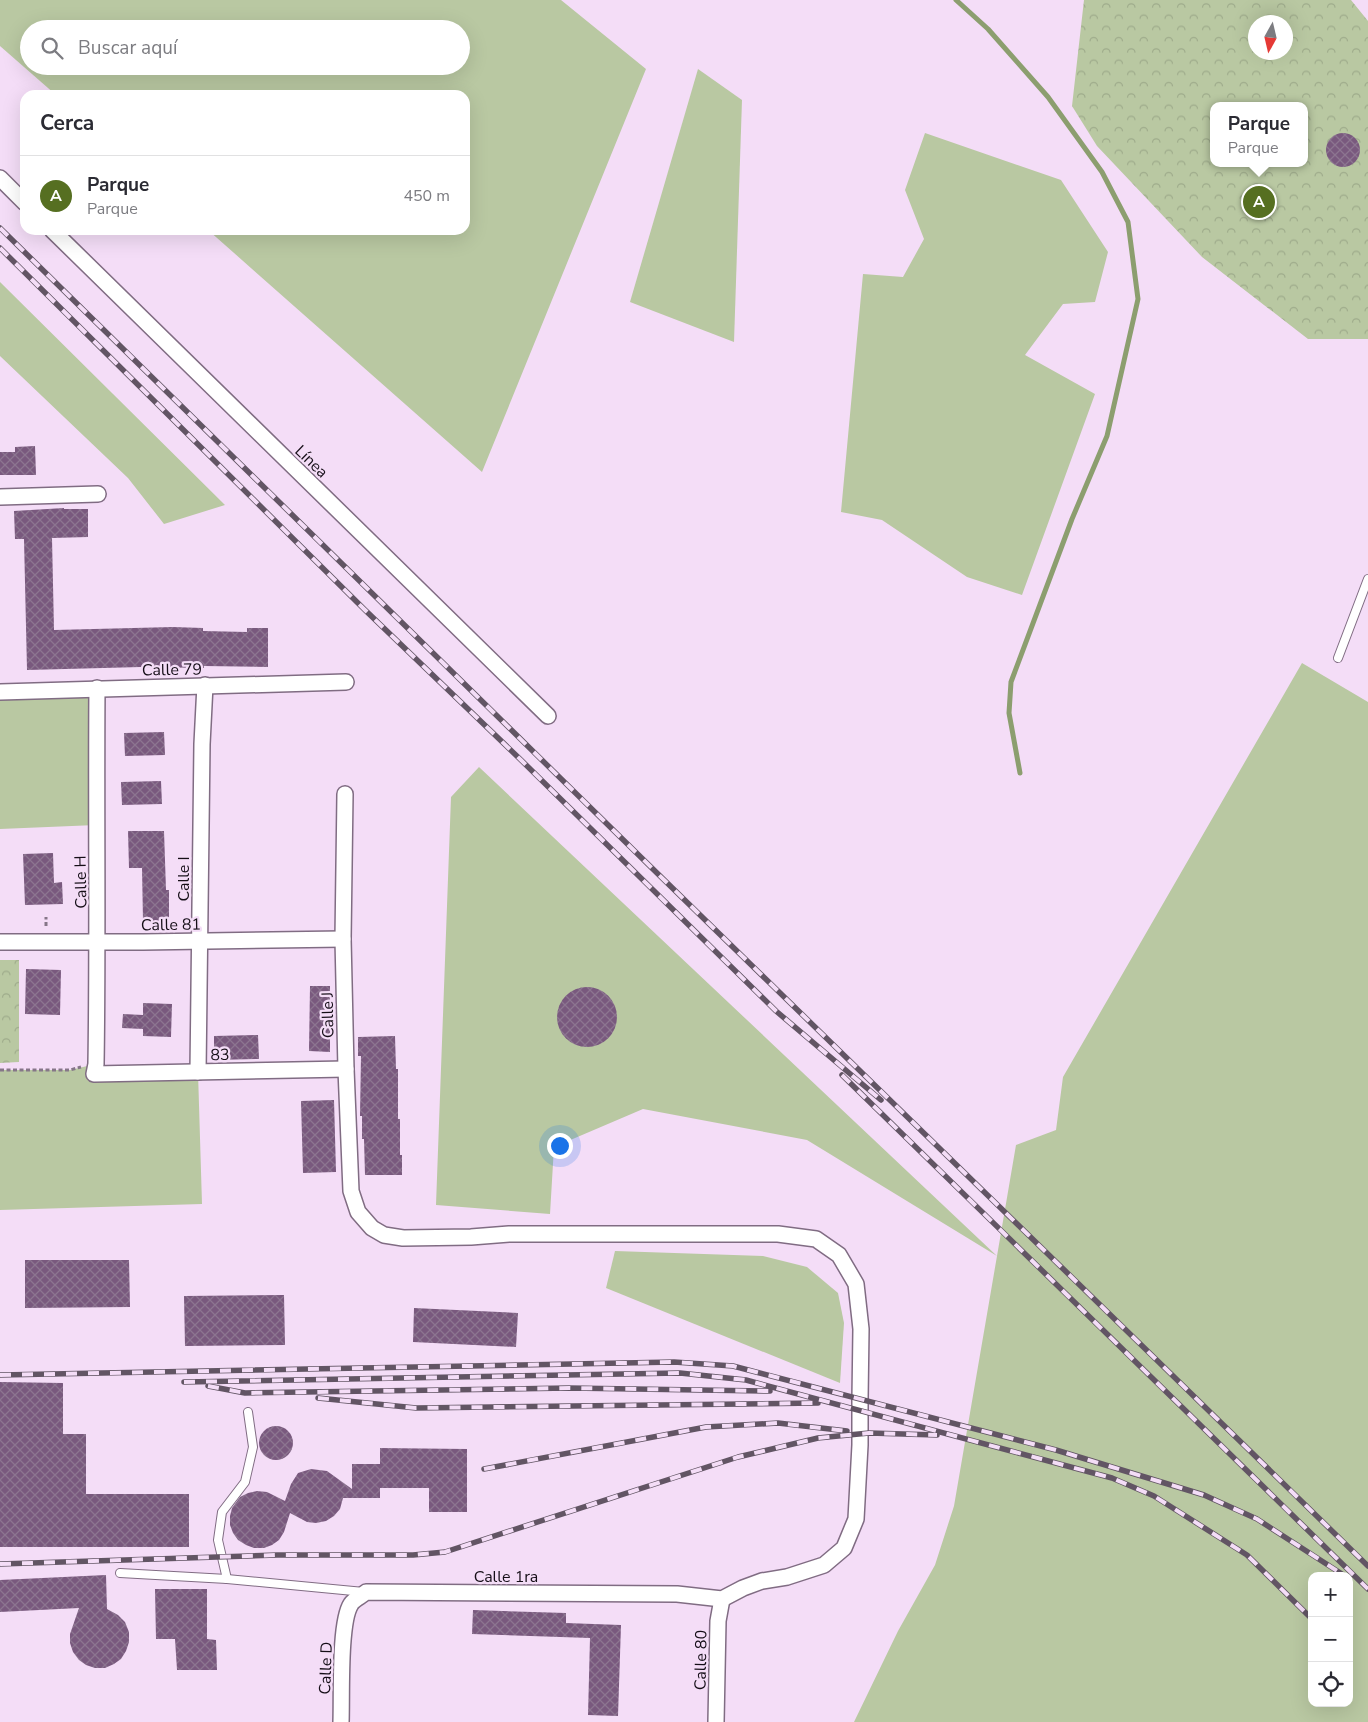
<!DOCTYPE html>
<html lang="es">
<head>
<meta charset="utf-8">
<style>
  body { margin:0; font-family:"Nunito Sans",sans-serif; background:#f7f7f7; color:#2b2b33 }
  .controls { position:absolute; right:15px; bottom:15px; display:grid; overflow:hidden; border-radius:10px; box-shadow:0 5px 20px #0002 }
  .controls button { width:45px; height:45px; display:grid; place-items:center; padding:0; border:0; border-bottom:1px solid #e1e1e2; background:#fff; color:#2b2b33; font:25px sans-serif }
  .compass { position:absolute; left:1248px; top:15px; width:45px; height:45px; border-radius:50%; background:#fff; box-shadow:0 5px 20px #0002; rotate:188deg }
  .you { position:absolute; left:559px; top:1145px; width:18px; height:18px; margin:-12px; border:4px solid #fff; border-radius:50%; background:#1a73e8; box-shadow:0 0 0 8px #1a73e833 }
  .badge { display:grid; place-items:center; width:32px; height:32px; border-radius:50%; background:#566f21; color:#fff; font-size:16px; font-weight:700 }
  .pin { position:absolute; translate:-50% -50%; border:2px solid #fff; box-shadow:0 1px 5px #0006 }
  .popup { position:absolute; left:1210px; top:102px; width:98px; height:65px; box-sizing:border-box; display:grid; place-content:center; border-radius:10px; background:#fff; filter:drop-shadow(0 1px 4px #0005); font-size:16px; white-space:nowrap; color:#7c7c81 }
  .popup b { font-size:19px; color:#2b2b33 }
  .popup::after { content:''; position:absolute; left:50%; top:100%; margin-left:-10px; border:10px solid transparent; border-top-color:#fff }
  .list { margin:0; padding:0; list-style:none }
  h2 { display:flex; justify-content:space-between; align-items:center; height:65px; margin:0; padding:0 20px; font-size:21px }
  h2 small { font-size:16px; font-weight:400; color:#7c7c81 }
  .list li { display:grid; grid-template-columns:32px 1fr auto; gap:15px; align-items:center; box-sizing:border-box; height:80px; padding:0 20px; border-top:1px solid #e1e1e2 }
  .list b { display:block; font-size:19px; white-space:nowrap }
  .list p { margin:0; font-size:16px; white-space:nowrap; color:#7c7c81 }
  .list em { font-size:16px; font-style:normal; color:#7c7c81 }
  .icon { flex:none; width:28px; height:28px; fill:none; stroke:currentColor; stroke-width:2; stroke-linecap:round; stroke-linejoin:round }
  .map { position:relative; flex:none; width:1368px; height:1722px; overflow:hidden }
  .search { position:absolute; background:#fff; box-shadow:0 5px 20px #0002; left:20px; top:20px; width:450px; height:55px; display:flex; align-items:center; gap:12px; box-sizing:border-box; padding:0 18px; border-radius:28px; color:#7c7c81; font-size:19px }
  .panel { position:absolute; background:#fff; box-shadow:0 5px 20px #0002; left:20px; top:90px; width:450px; height:145px; border-radius:15px }
  .map>svg:first-child { display:block }
</style>
</head>
<body>
<div class="map">
<svg width="1368" height="1722" viewBox="0 0 1368 1722">
  <defs>
    <pattern id="park-crowns" width="20" height="18" patternUnits="userSpaceOnUse" patternTransform="scale(1.25)"><rect width="20" height="18" fill="#b9c8a2"/><path d="M2 6a3 3 0 1 1 6 0M12 15a3 3 0 1 1 6 0" fill="none" stroke="#9eab8b"/></pattern>
    <pattern id="building-cross-hatch" width="8" height="8" patternUnits="userSpaceOnUse" patternTransform="scale(1.25)"><rect width="8" height="8" fill="#79597e"/><path d="M0 0l8 8M0 8l8-8" fill="none" stroke="#8c7590"/></pattern>
  </defs>
  <rect width="100%" height="100%" fill="#f4ddf7"/>
  <!-- green -->
  <g fill="#b9c8a2" fill-rule="evenodd">
    <path d="M 0,0 L 561,0 L 646,69 L 482,472 L 208,230 L 465,230 L 465,95 L 56,95 L 0,46 ZM 29,29 L 461,29 L 461,66 L 29,66 Z"/>
    <polygon points="698,69 742,100 734,342 630,302"/>
    <polygon points="925,133 1061,180 1108,252 1095,302 1063,304 1025,355 1095,394 1022,595 967,577 882,520 841,512 863,274 903,277 924,239 905,190"/>
    <polygon points="0,282 225,505 164,524 128,478 0,356"/>
    <path d="M 1302,663 L 1368,702 L 1368,1722 L 854,1722 L 898,1631 L 935,1565 L 954,1506 L 997,1256 L 807,1140 L 643,1109 L 554,1147 L 550,1214 L 436,1205 L 451,797 L 479,767 L 997,1256 L 1016,1145 L 1056,1130 L 1063,1077 ZM 1312,1576 L 1349,1576 L 1349,1703 L 1312,1703 Z"/>
    <polygon points="97,688 96,825 0,829 0,849 0,692"/>
    <polygon points="96,1064 94,1074 198,1072 202,1204 0,1210 0,1070 70,1070"/>
    <polygon points="615,1251 763,1256 807,1267 838,1293 844,1323 840,1383 606,1288"/>
  </g>
  <!-- park -->
  <g fill="url(#park-crowns)" fill-rule="evenodd">
    <path d="M 1084,0 L 1351,0 L 1368,21 L 1368,339 L 1308,339 L 1202,257 L 1097,146 L 1072,106 ZM 1256,22 L 1286,22 L 1286,52 L 1256,52 ZM 1214,106 L 1304,106 L 1304,163 L 1214,163 Z"/>
    <polygon points="0,960 19,960 19,1062 0,1063"/>
  </g>
  <g fill="none" stroke-linecap="round" stroke-linejoin="round">
    <!-- stream -->
    <polyline stroke="#8c9e6f" stroke-width="5" points="956,0 988,29 1048,97 1102,172 1128,222 1138,299 1107,436 1072,519 1011,682 1009,713 1020,773"/>
  </g>
  <!-- building -->
  <g fill="url(#building-cross-hatch)">
    <circle cx="1343" cy="150" r="17"/>
    <polygon points="35,446 36,475 0,475 0,452 15,452 15,447"/>
    <polygon points="64,508 64,509 88,509 88,537 52,538 54,630 173,627 203,628 203,631 247,632 247,628 268,628 268,667 204,666 204,668 141,667 27,670 24,539 15,539 14,511"/>
    <polygon points="164,732 165,755 125,756 124,733"/>
    <polygon points="161,781 162,804 122,805 121,782"/>
    <polygon points="128,831 164,831 166,890 169,890 169,921 143,921 142,868 129,868"/>
    <polygon points="53,853 54,883 62,882 63,904 25,905 23,854"/>
    <polygon points="26,969 61,970 60,1015 25,1014"/>
    <polygon points="310,986 330,986 330,1052 309,1051"/>
    <circle cx="587" cy="1017" r="30"/>
    <polygon points="143,1003 172,1004 171,1037 143,1036 143,1029 122,1028 123,1014 143,1015"/>
    <polygon points="258,1035 259,1059 214,1060 214,1036"/>
    <polygon points="395,1036 396,1069 398,1069 398,1119 400,1119 400,1155 402,1155 402,1175 365,1175 364,1139 362,1139 362,1116 360,1116 361,1056 358,1056 358,1037"/>
    <polygon points="334,1100 336,1172 303,1173 301,1101"/>
    <polygon points="25,1260 129,1260 130,1307 25,1308"/>
    <polygon points="284,1295 285,1345 185,1346 184,1296"/>
    <polygon points="414,1308 518,1313 516,1347 413,1342"/>
    <polygon points="0,1382 63,1383 63,1434 86,1434 86,1494 189,1494 189,1547 0,1547"/>
    <circle cx="276" cy="1443" r="17"/>
    <polygon points="380,1448 467,1449 467,1512 429,1512 429,1488 380,1488 380,1498 343,1498 340,1509 334,1516 326,1521 316,1523 307,1522 290,1513 284,1532 279,1540 272,1545 264,1548 254,1548 246,1545 238,1540 233,1533 230,1525 230,1516 232,1508 240,1497 248,1493 257,1491 267,1492 285,1501 291,1484 298,1473 311,1469 327,1471 352,1489 352,1464 380,1464"/>
    <polygon points="106,1575 107,1609 118,1615 125,1622 129,1632 129,1642 126,1651 121,1659 114,1664 105,1668 95,1668 86,1665 79,1660 73,1652 70,1643 70,1634 79,1608 0,1612 0,1580"/>
    <polygon points="155,1589 207,1589 207,1639 216,1640 217,1670 177,1670 175,1639 156,1639"/>
    <polygon points="473,1610 566,1613 566,1623 621,1625 618,1716 588,1715 590,1638 472,1634"/>
  </g>
  <g fill="none" stroke-linecap="round" stroke-linejoin="round">
    <defs>
      <g id="lane">
        <polyline points="1338,658 1368,579"/>
        <polyline points="120,1573 227,1579 364,1592"/>
        <polyline points="227,1579 218,1540 222,1512 245,1482 253,1447 248,1412"/>
      </g>
      <g id="street">
        <polyline points="0,178 25,203"/>
        <polyline points="52,230 548,716"/>
        <polyline points="0,497 98,494"/>
        <path d="M 97,688 C 96,814 98,939 96,1064 L 94,1074 L 346,1069"/>
        <polyline points="0,692 346,682"/>
        <polyline points="0,942 143,942 343,939"/>
        <polyline points="198,1072 202,744 205,685"/>
        <path d="M 341,1722 C 342,1697 339,1622 351,1604 C 354,1599 362,1596 366,1592 L 677,1594 L 722,1599 L 743,1588 L 762,1581 L 787,1577 L 824,1565 L 844,1548 L 856,1519 L 860,1445 L 860,1399 L 861,1329 L 856,1284 L 839,1255 L 816,1239 L 778,1234 L 509,1234 L 471,1237 L 403,1238 L 384,1235 L 372,1228 L 358,1212 L 351,1191 L 346,1069 L 343,939 L 345,794"/>
        <polyline points="716,1722 718,1621 722,1599"/>
      </g>
    </defs>
    <!-- lane casing -->
    <use href="#lane" stroke="#806c83" stroke-width="10"/>
    <!-- street casing -->
    <use href="#street" stroke="#806c83" stroke-width="18"/>
    <!-- path -->
    <g stroke="#857688" stroke-width="3" stroke-dasharray="4 2.5" stroke-linecap="butt">
      <polyline points="46,926 46,917"/>
      <polyline points="0,1070 70,1070 81,1067"/>
    </g>
    <!-- lane -->
    <use href="#lane" stroke="#fff" stroke-width="8"/>
    <!-- street -->
    <use href="#street" stroke="#fff" stroke-width="15"/>
    <defs>
      <g id="rail">
        <polyline points="0,228 657,873 1368,1566"/>
        <polyline points="0,248 365,610 521,760 776,1011 881,1100"/>
        <polyline points="842,1075 1368,1589"/>
        <polyline points="0,1375 674,1362 733,1366 1056,1450 1204,1495 1257,1519 1345,1576"/>
        <polyline points="184,1382 680,1373 746,1380 1112,1478 1154,1496 1247,1555 1312,1619"/>
        <polyline points="208,1386 245,1393 569,1388 770,1391"/>
        <polyline points="318,1398 416,1408 818,1403"/>
        <polyline points="484,1469 706,1427 778,1423 847,1431"/>
        <polyline points="0,1564 277,1555 413,1555 445,1552 738,1457 818,1438 869,1433 937,1435"/>
      </g>
    </defs>
    <!-- rail casing -->
    <use href="#rail" stroke="#625564" stroke-width="5.5"/>
    <!-- rail -->
    <use href="#rail" stroke="#f4ddf7" stroke-width="4" stroke-dasharray="11" stroke-linecap="butt"/>
  </g>
  <g text-anchor="middle" stroke-width="4.5" stroke-linejoin="round" paint-order="stroke">
    <!-- street labels -->
    <g font-size="16" fill="#150e17" stroke="#f4ddf7">
      <text transform="translate(312 461) rotate(44)" y="6">Línea</text>
      <text transform="translate(172 669) rotate(-1)" y="6">Calle 79</text>
      <text transform="translate(183 879) rotate(-90)" y="6">Calle I</text>
      <text transform="translate(80 882) rotate(-91)" y="6">Calle H</text>
      <text transform="translate(171 924) rotate(-1)" y="6">Calle 81</text>
      <text transform="translate(327 1015) rotate(-91)" y="6">Calle J</text>
      <text transform="translate(220 1054) rotate(-1)" y="6">83</text>
      <text x="506" y="1582">Calle 1ra</text>
      <text transform="translate(700 1660) rotate(-89)" y="6">Calle 80</text>
      <text transform="translate(325 1668) rotate(-88)" y="6">Calle D</text>
    </g>
  </g>
</svg>
<div class="controls">
<button>+</button>
<button>−</button>
<button><svg class="icon" aria-label="locate" viewBox="0 0 24 24"><circle cx="12" cy="12" r="6"/><path d="M12 2v4M12 18v4M2 12h4M18 12h4"/></svg></button>
</div>
<svg class="compass" viewBox="-18 -18 36 36"><path d="M0-13l5 13h-10z" fill="#e53935"/><path d="M0 13l5-13h-10z" fill="#7c7c81"/></svg>
<div class="you"></div>
<div class="pin badge" style="left:1259px;top:202px">A</div>
<div class="popup"><b>Parque</b>Parque</div>
<div class="search"><svg class="icon" aria-label="search" viewBox="0 0 24 24"><circle cx="10" cy="10" r="6"/><path d="M15 15l6 6"/></svg>Buscar aquí</div>
<section class="panel">
<h2>Cerca<small></small></h2>
<ul class="list">
<li><span class="badge">A</span><div><b>Parque</b><p>Parque</p></div><em>450 m</em></li>
</ul>
</section>
</div>
</body>
</html>
